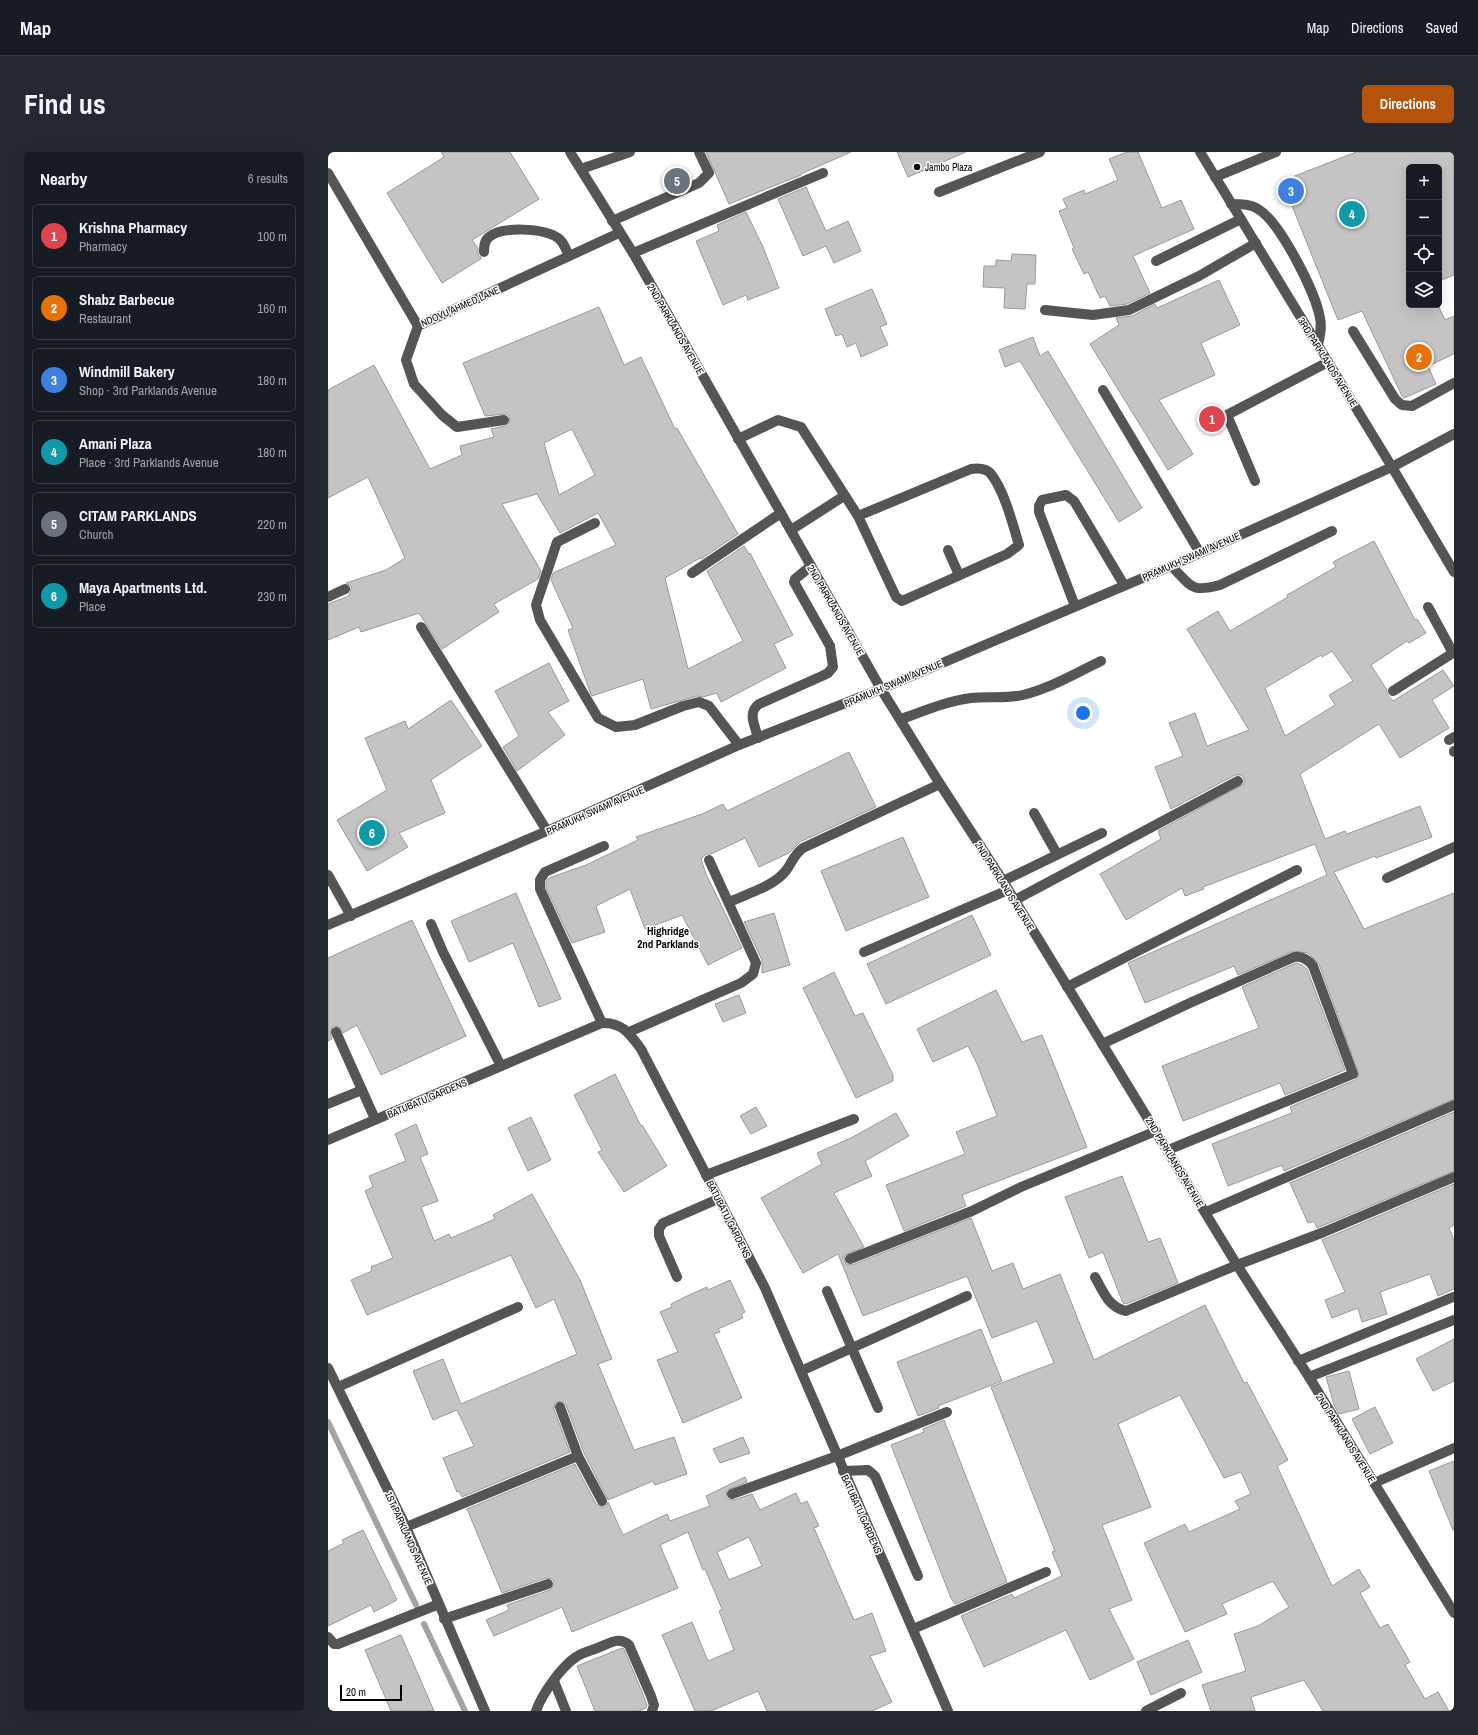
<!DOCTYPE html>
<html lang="en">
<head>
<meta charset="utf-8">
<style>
  body { margin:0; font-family:"Archivo Narrow",sans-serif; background:#242831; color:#f1f3f6 }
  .controls { position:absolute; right:12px; top:12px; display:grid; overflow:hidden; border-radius:6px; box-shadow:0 4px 16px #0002 }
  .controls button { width:36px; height:36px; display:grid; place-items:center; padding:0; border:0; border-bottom:1px solid #363941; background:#171b24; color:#f1f3f6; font:20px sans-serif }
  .scale { position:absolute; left:12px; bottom:10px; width:62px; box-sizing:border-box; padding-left:4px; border:2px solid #000; border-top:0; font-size:11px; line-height:14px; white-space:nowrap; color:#000; -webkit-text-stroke:3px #fff; paint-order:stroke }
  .you { position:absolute; left:755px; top:561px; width:14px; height:14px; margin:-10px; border:3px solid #fff; border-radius:50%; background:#1a73e8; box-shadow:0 0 0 6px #1a73e833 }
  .badge { display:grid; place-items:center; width:26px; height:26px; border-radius:50%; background:#b45309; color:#fff; font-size:13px; font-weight:700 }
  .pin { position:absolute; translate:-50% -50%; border:2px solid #fff; box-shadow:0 1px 4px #0006 }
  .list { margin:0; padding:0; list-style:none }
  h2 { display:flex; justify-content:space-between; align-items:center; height:52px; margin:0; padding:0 16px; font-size:17px }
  h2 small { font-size:13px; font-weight:400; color:#9ea1a6 }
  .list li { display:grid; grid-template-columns:26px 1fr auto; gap:12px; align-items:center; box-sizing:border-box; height:64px; margin:0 8px 8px; padding:0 8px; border:1px solid #363941; border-radius:6px }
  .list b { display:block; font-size:15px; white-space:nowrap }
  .list p { margin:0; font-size:13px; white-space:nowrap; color:#9ea1a6 }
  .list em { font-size:13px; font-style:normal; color:#9ea1a6 }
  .icon { flex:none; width:22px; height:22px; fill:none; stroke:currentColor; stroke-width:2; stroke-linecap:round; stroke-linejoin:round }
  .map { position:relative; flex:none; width:1126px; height:1559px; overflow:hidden; border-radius:6px }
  header { display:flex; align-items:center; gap:24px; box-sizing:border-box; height:56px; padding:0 20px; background:#171b24; border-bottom:1px solid #363941 }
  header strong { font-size:19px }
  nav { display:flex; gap:22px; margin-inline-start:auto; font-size:14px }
  .intro { display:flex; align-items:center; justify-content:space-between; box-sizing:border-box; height:96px; padding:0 24px }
  h1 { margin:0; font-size:28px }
  .button { padding:10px 18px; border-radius:6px; background:#b45309; color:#fff; font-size:14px; font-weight:700 }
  main { display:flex; gap:24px; padding:0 24px }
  aside { flex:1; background:#171b24; border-radius:6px; box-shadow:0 4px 16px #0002 }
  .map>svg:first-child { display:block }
</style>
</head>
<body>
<header>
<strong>Map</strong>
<nav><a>Map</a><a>Directions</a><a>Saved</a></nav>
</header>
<div class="intro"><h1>Find us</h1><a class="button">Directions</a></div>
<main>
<aside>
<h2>Nearby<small>6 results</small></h2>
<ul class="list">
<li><span class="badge" style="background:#e0444e">1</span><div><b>Krishna Pharmacy</b><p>Pharmacy</p></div><em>100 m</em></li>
<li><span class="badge" style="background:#e8710a">2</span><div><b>Shabz Barbecue</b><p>Restaurant</p></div><em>160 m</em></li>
<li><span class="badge" style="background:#3f7fe0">3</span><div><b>Windmill Bakery</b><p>Shop · 3rd Parklands Avenue</p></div><em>180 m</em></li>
<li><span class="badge" style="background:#0f9aa8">4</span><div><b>Amani Plaza</b><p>Place · 3rd Parklands Avenue</p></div><em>180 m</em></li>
<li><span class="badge" style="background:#6b7280">5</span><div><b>CITAM PARKLANDS</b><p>Church</p></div><em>220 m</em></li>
<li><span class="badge" style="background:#0f9aa8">6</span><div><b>Maya Apartments Ltd.</b><p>Place</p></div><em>230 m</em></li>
</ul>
</aside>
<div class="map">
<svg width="1126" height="1559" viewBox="0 0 1126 1559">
  <rect width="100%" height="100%" fill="#fff"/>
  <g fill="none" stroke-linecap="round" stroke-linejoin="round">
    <!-- stream -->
    <g stroke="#a3a3a3" stroke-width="6">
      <polyline points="0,1270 88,1453"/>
      <polyline points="96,1472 137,1559"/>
    </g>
  </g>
  <!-- building -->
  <g fill="#c4c4c4" stroke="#999" fill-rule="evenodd">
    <polygon points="113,0 182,0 211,47 144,88 150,96 150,103 154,106 114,131 59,41 116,5"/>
    <polygon points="378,0 523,0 473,22 473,23 401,52"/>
    <polygon points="569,0 638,0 580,25"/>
    <polygon points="799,0 810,0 834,56 853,48 866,77 805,104 822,141 799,152 782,154 777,144 772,146 760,120 756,122 744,97 746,96 731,59 739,56 735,47 756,38 757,42 790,28 781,7"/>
    <polygon points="1028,0 1126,0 1126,123 1111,129 1111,15 1081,15 1081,153 1110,153 1117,168 1126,164 1126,202 1100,214 1108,232 1076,246 1074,244 1034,159 1010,168 954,29"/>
    <polygon points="478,35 498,79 520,69 533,99 506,111 498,94 475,104 450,47"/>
    <polygon points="418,60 435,95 451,136 420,148 418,143 395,153 368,89 391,79 389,73"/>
    <polygon points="684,102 708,103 707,132 699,132 697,157 676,156 677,136 655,135 656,114 668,114 668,108 683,109"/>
    <polygon points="891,128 912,173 873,191 887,223 831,248 865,302 840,318 762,192 791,173 788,166 804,164 827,152 829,156"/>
    <polygon points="544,137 559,172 552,175 560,193 533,205 528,191 519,195 514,182 508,184 497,157"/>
    <path d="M 271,155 L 296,213 L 313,205 L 347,277 L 349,276 L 410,382 L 373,407 L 372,406 L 337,426 L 360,517 L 415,489 L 379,419 L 416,394 L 421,402 L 422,401 L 465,483 L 446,492 L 458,516 L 393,550 L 389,541 L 375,545 L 369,544 L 323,557 L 315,527 L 264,544 L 261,537 L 240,478 L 245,476 L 223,428 L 225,421 L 288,393 L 270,361 L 232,381 L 209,342 L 174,352 L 213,419 L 210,427 L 166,452 L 171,460 L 114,497 L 91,461 L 33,480 L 31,475 L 0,488 L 0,452 L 21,444 L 23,437 L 23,434 L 18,431 L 58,418 L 77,406 L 40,325 L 0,346 L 0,238 L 46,213 L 102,317 L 134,303 L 132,294 L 166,285 L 163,277 L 177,274 L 182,270 L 181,264 L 178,262 L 157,264 L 135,211 ZM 244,277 L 267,323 L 231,343 L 216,291 Z"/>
    <polygon points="705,185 712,204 720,199 814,356 791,370 692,209 677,215 671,198"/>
    <path d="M 1046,389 L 1087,468 L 1089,467 L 1098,481 L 1081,491 L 1079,489 L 1043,513 L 1059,538 L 1059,542 L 1065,549 L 1115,518 L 1126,534 L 1104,548 L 1121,576 L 1072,606 L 1051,572 L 972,622 L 997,687 L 1017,679 L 1019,682 L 1092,654 L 1104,685 L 1048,706 L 1047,704 L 1006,720 L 1036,777 L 1126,741 L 1126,947 L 956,1019 L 954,1013 L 900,1034 L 884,992 L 964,961 L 962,955 L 1027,928 L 1031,923 L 991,812 L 980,801 L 965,799 L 910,823 L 906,814 L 817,851 L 800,811 L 999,723 L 987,692 L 875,735 L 876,737 L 857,744 L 854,736 L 798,768 L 772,722 L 833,687 L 830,679 L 916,632 L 916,626 L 913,623 L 907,623 L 843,657 L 827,615 L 855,604 L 841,571 L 867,561 L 879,594 L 921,578 L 859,477 L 890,459 L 902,479 L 960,445 L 959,443 L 1008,415 L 1005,410 ZM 1004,499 L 1025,529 L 1001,543 L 1007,553 L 957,584 L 937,536 L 993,503 L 994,505 Z"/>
    <polygon points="221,511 241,549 220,560 237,583 189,619 175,595 191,584 167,539"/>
    <polygon points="123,548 154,594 103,628 117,661 71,681 80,695 39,719 9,668 59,638 37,586 77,569 80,577"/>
    <polygon points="521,600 548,655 472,690 461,701 431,715 417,686 383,702 378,702 373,707 378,722 414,796 380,813 354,763 317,777 302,737 268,754 277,780 244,791 218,736 218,730 221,726 258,713 310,688 308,685 374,662 395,652 399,659"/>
    <polygon points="575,685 601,745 518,779 493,719"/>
    <polygon points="188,741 233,847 211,855 185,791 141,810 123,769"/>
    <polygon points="446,761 462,813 434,821 434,808 416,770"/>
    <polygon points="644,763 663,803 558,852 539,812"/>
    <polygon points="84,768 138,884 53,923 29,873 15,881 11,875 5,874 2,880 4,887 0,889 0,806"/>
    <polygon points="968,811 974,813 979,817 1017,918 957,943 952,931 855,969 834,914 931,876 914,835"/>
    <polygon points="506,820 527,864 535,861 565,923 565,929 528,946 475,836"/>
    <polygon points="668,838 694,890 714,883 759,995 634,1043 638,1054 576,1079 558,1033 637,1002 628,980 669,964 650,914 640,894 605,910 589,877"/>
    <polygon points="411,843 418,861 395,870 387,852"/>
    <polygon points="287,922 313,974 314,973 339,1014 296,1040 270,1000 274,998 246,943"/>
    <polygon points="428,955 439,974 423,982 412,964"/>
    <polygon points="1126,960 1126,1019 989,1076 986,1069 980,1071 962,1031"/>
    <polygon points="568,961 581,984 537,1009 544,1024 506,1041 536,1095 517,1103 516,1106 518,1112 524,1113 643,1066 664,1119 685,1111 695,1137 732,1122 766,1208 877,1153 916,1231 919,1230 960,1308 949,1314 1004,1434 1031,1417 1042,1435 1032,1441 1052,1476 1060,1472 1082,1510 1077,1513 1097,1547 1110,1540 1121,1559 995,1559 976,1528 923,1545 927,1559 883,1559 874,1533 918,1519 906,1482 930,1474 961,1455 945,1429 894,1452 899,1462 857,1480 816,1391 857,1372 861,1380 912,1357 907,1349 923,1342 913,1320 896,1326 852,1243 790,1272 823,1355 774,1373 804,1448 781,1457 806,1507 762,1528 738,1478 656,1515 633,1464 684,1442 686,1446 734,1424 724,1400 727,1399 663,1235 726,1211 709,1169 664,1186 639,1124 535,1164 510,1102 475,1121 433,1046 494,1012 489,1001 523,986"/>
    <polygon points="203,965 223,1008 200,1019 180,976"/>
    <polygon points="88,972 100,1002 92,1005 110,1049 93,1055 106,1089 121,1082 123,1086 167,1067 165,1063 204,1042 252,1128 284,1207 270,1212 306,1298 346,1285 359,1322 327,1333 325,1329 280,1348 256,1301 238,1253 233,1249 227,1251 226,1257 242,1300 134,1345 131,1339 129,1340 115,1306 146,1294 129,1258 105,1268 85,1219 115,1207 133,1252 249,1202 226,1147 208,1156 183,1103 39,1163 23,1128 44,1119 43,1115 65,1106 37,1039 45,1035 41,1024 78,1009 67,982"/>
    <polygon points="794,1024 820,1090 832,1086 850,1131 798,1152 795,1151 775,1100 761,1106 737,1045"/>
    <polygon points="1126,1032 1126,1073 1121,1076 1126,1088 1126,1137 1110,1144 1102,1122 1052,1140 1059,1162 1034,1170 1030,1156 1004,1166 997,1148 1017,1140 994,1088"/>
    <polygon points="402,1128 417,1160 413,1162 415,1166 390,1177 392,1180 386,1182 414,1246 355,1271 329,1208 350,1200 332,1160 344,1155 343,1152 357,1145 379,1135 380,1138"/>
    <polygon points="653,1177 674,1229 610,1254 611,1256 590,1264 569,1210"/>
    <polygon points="1126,1187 1126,1229 1105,1239 1088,1207"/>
    <polygon points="1021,1219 1031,1257 1011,1262 1006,1253 998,1225"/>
    <polygon points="1047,1255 1065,1291 1042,1302 1024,1267"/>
    <polygon points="616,1268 679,1430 627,1452 623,1446 563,1293 596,1280 595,1277"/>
    <polygon points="415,1285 422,1301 392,1311 385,1297"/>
    <polygon points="1126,1309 1126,1378 1125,1378 1101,1319"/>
    <path d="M 247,1312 L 268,1352 L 274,1355 L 277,1355 L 280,1350 L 295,1383 L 339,1362 L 342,1369 L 382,1354 L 378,1344 L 417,1325 L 419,1330 L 399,1338 L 398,1344 L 400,1347 L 406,1348 L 424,1342 L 432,1358 L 468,1341 L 473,1352 L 479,1349 L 491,1374 L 486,1376 L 526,1468 L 544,1461 L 558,1499 L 542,1504 L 564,1550 L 544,1559 L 439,1559 L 430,1539 L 383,1559 L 367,1559 L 334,1483 L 364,1470 L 380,1509 L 406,1498 L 391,1459 L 394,1457 L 377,1417 L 375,1418 L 360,1380 L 332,1393 L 350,1436 L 244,1480 L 234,1455 L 166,1484 L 158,1468 L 181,1458 L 179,1453 L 222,1438 L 226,1434 L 226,1430 L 224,1427 L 218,1426 L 174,1441 L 139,1357 ZM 421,1385 L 434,1414 L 401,1428 L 389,1400 Z"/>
    <polygon points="35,1378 69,1448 46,1460 43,1453 0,1474 0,1399 16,1391 14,1388"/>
    <polygon points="73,1483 106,1559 63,1559 37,1498"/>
    <polygon points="860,1488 874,1520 823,1543 809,1510"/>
    <polygon points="294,1496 296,1497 314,1540 319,1553 318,1556 311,1559 267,1559 249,1514"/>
  </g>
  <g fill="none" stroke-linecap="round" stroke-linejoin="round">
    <!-- minor -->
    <g stroke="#555" stroke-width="10">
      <polyline points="242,0 305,101 553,537 612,632 675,729 909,1113 981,1225 1126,1461"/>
      <polyline points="872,0 1064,315 1126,420"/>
      <polyline points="253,17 302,0"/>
      <polyline points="0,21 90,174"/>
      <polyline points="887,25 948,0"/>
      <polyline points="611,40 712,0"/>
      <path d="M 903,52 C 913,52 922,52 930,57 C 952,70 988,141 992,166 C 994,175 992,184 990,193"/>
      <polyline points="284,69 371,31 381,21 371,0"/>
      <path d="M 156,100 C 156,95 156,89 161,85 C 173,74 216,76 230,86 C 236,90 238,98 241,104"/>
      <polyline points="305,101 495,21"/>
      <polyline points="828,109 913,67"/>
      <polyline points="717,158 765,163 801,158 871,124 928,91"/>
      <polyline points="90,174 291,81"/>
      <polyline points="90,174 78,208 86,232 114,263 129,275 176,268"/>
      <polyline points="1025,179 1067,247 1074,253 1084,254 1126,231"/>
      <polyline points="775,238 872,401"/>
      <path d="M 410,287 L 450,268 L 473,275 L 530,364 L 568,445 L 574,449 L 679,402 L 691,393 C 685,373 676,338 663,322 C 658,316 650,316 643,317 L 530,364"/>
      <polyline points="927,329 899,263 1000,210"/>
      <polyline points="267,371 229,390 208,453 212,468 270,566 288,575 307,573 355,554 371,550 381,554 411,593"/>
      <polyline points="463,378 516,344"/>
      <polyline points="620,398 631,423"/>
      <path d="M 843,414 C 864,434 862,441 892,433 L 1004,379"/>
      <polyline points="364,421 453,361"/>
      <polyline points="0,445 17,437"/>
      <polyline points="747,454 711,360 711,354 714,348 738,343 746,349 796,433"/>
      <polyline points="93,475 219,679"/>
      <polyline points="1065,539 1125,501 1100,455"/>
      <path d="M 573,567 C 596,559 619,549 643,546 C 660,544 678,547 695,543 C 723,536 748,521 773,509"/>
      <path d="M 430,586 C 427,573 419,561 431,552 L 494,524 L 500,521 L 505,515 L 502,494 L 466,430 L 467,427 L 483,414"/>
      <polyline points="1121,588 1126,585"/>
      <polyline points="1126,599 1126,600"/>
      <polyline points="706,661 729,702"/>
      <polyline points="0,723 23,764"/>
      <polyline points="1059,726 1126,695"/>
      <polyline points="675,729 774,681"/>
      <polyline points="687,748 910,629"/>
      <path d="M 401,750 C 419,742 443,735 456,721 C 465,711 464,704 475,696 L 612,632"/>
      <polyline points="103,772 115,800 173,914"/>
      <polyline points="0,773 219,679 411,593 553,537 843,414 1064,315 1126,282"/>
      <polyline points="536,800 680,738"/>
      <polyline points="739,835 969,718"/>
      <polyline points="274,871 212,737 212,728 217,720 276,694"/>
      <polyline points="8,880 47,967"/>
      <polyline points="301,880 413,831 425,822 428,811 381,708"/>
      <path d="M 774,892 L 864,850 L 966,805 C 975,804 980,808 985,814 L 1025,922 L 840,998"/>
      <polyline points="0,952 34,938"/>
      <path d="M 0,988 L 274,871 C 294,870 302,882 313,897 L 437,1136 L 620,1559"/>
      <polyline points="378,1023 526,967"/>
      <polyline points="878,1060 1126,953"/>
      <polyline points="522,1107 644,1059 693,1035 828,979"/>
      <polyline points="349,1125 331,1084 331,1077 335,1071 390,1047"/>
      <path d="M 767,1125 C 775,1139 780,1155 798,1159 L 909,1113 L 996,1080 L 1126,1025"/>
      <polyline points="499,1139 550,1256"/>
      <polyline points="970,1209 1125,1145"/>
      <polyline points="0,1216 78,1375 157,1559"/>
      <polyline points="473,1219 639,1144"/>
      <polyline points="981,1225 1126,1168"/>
      <polyline points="10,1235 190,1155"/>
      <polyline points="232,1255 250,1304"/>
      <polyline points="515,1319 540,1318 547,1324 590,1424"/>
      <polyline points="1046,1331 1126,1296"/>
      <polyline points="404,1342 509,1304 619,1260"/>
      <polyline points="78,1375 250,1304 274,1349"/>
      <polyline points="116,1467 220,1432"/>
      <polyline points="585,1477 718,1420"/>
      <polyline points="0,1485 6,1492 10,1492 111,1452"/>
      <polyline points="226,1529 238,1559"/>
      <path d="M 208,1559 C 214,1542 233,1515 248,1505 C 255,1500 266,1498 274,1494 C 284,1490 292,1485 301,1493 L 323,1544 L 326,1553 L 324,1559"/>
      <polyline points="818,1559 853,1541"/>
    </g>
  </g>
  <!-- markers -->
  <circle fill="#000" stroke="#fff" stroke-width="1.5" cx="589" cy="15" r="4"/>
  <g text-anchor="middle" stroke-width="3" stroke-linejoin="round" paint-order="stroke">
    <!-- poi labels -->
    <g font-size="10" fill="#000" stroke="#fff" text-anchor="start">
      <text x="597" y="19">Jambo Plaza</text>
    </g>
    <!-- street labels -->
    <g font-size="10" fill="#000" stroke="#fff">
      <text transform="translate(132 154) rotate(-24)" y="4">NDOVU AHMED LANE</text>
      <text transform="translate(348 177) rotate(60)" y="4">2ND PARKLANDS AVENUE</text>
      <text transform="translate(1000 210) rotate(58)" y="4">3RD PARKLANDS AVENUE</text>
      <text transform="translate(863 404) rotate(-24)" y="4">PRAMUKH SWAMI AVENUE</text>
      <text transform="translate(508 458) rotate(60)" y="4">2ND PARKLANDS AVENUE</text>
      <text transform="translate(565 531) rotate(-23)" y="4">PRAMUKH SWAMI AVENUE</text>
      <text transform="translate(267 658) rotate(-24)" y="4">PRAMUKH SWAMI AVENUE</text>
      <text transform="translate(677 734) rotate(58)" y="4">2ND PARKLANDS AVENUE</text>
      <text transform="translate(99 946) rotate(-23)" y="4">BATUBATU GARDENS</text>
      <text transform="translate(847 1010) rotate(59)" y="4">2ND PARKLANDS AVENUE</text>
      <text transform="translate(401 1067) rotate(63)" y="4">BATUBATU GARDENS</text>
      <text transform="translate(1018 1286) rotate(58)" y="4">2ND PARKLANDS AVENUE</text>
      <text transform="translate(534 1362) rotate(66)" y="4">BATUBATU GARDENS</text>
      <text transform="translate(81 1386) rotate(66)" y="4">1ST PARKLANDS AVENUE</text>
    </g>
    <!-- neighbourhood labels -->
    <g font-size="11" font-weight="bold" fill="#000" stroke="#fff">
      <text x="340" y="783">Highridge<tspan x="340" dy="13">2nd Parklands</tspan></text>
    </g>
  </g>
</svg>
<div class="controls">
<button>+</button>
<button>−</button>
<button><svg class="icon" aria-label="locate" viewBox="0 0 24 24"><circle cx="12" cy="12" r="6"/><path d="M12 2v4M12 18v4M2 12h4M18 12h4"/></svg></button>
<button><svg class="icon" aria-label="layers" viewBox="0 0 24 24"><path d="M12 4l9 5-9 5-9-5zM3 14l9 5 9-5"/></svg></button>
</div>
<div class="scale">20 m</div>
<div class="you"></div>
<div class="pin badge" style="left:884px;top:267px;background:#e0444e">1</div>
<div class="pin badge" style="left:1091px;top:205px;background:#e8710a">2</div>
<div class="pin badge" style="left:963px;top:39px;background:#3f7fe0">3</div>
<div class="pin badge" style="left:1024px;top:62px;background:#0f9aa8">4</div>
<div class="pin badge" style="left:349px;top:29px;background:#6b7280">5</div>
<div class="pin badge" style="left:44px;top:681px;background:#0f9aa8">6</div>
</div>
</main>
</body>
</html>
